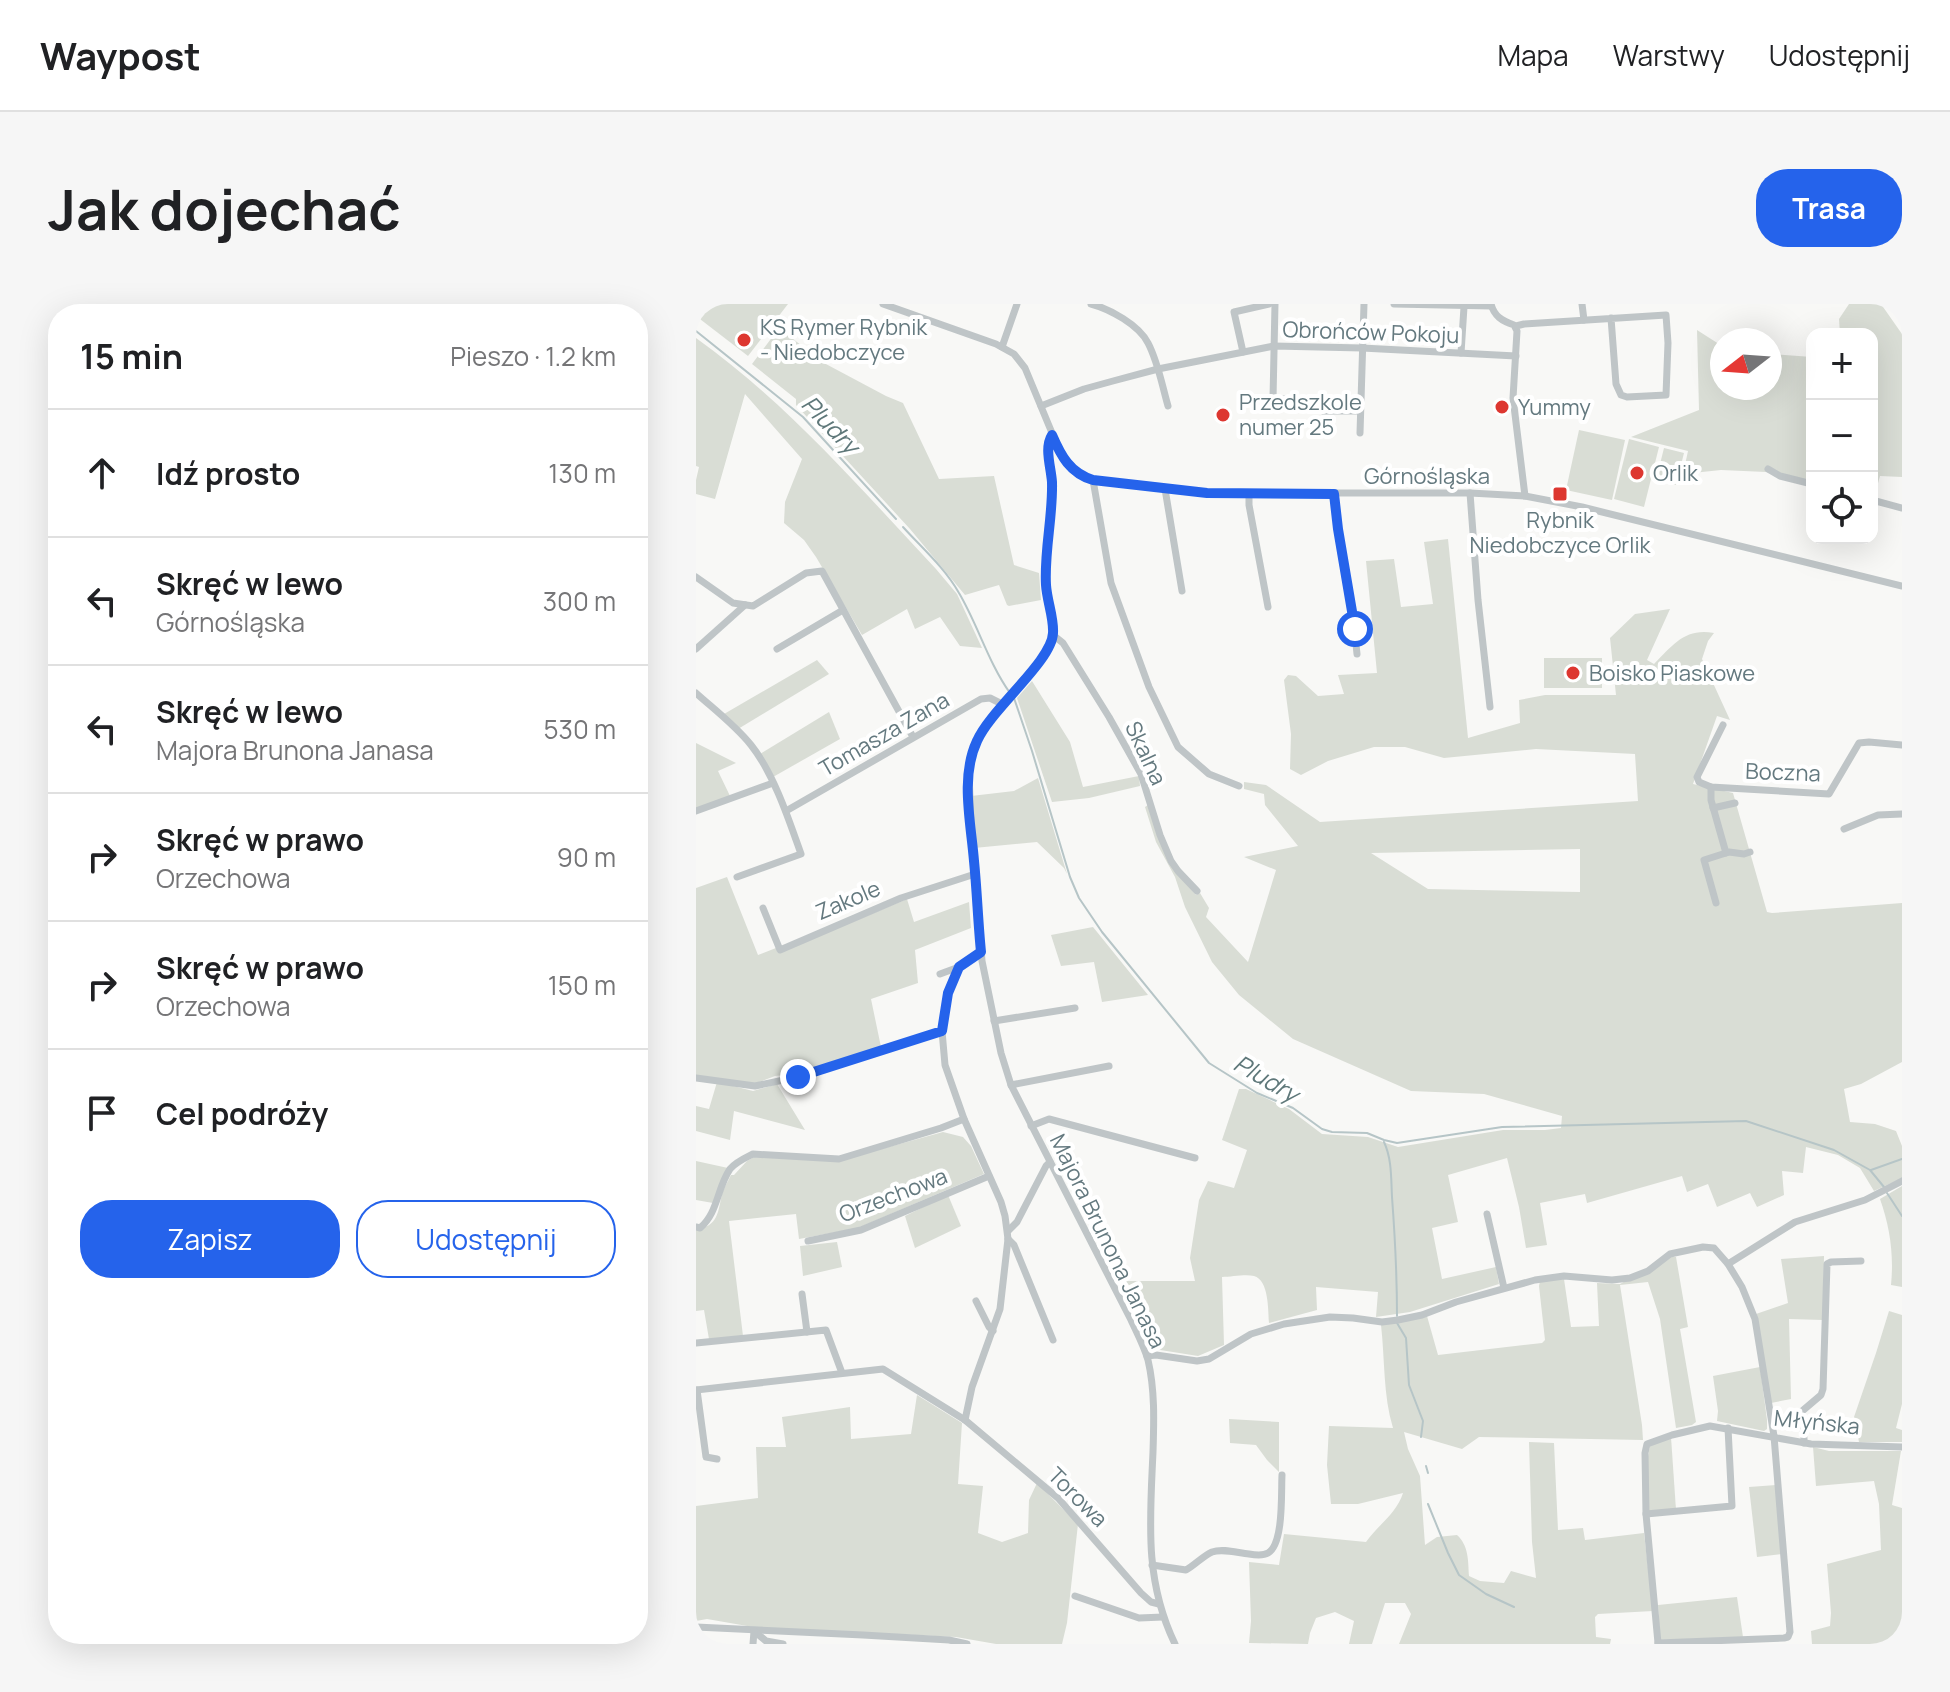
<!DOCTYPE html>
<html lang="pl">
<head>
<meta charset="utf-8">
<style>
  body { margin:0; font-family:Manrope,sans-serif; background:#f6f6f6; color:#202124 }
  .controls { position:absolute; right:24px; top:24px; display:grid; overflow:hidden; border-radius:16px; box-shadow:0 8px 32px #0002 }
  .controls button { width:72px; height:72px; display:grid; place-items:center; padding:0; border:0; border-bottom:2px solid #e0e0e0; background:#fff; color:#202124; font:40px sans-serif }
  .compass { position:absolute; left:1014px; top:24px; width:72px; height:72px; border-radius:50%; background:#fff; box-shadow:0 8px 32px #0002; rotate:253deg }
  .stop { position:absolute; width:24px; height:24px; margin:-18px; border:6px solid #2563eb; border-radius:50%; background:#fff }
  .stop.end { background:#2563eb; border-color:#fff; box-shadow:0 2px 8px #0008 }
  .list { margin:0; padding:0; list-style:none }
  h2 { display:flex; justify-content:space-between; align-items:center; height:104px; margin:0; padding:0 32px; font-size:34px }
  h2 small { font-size:26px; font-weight:400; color:#757577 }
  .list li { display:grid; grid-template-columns:52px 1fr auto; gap:24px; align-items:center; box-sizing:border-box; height:128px; padding:0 32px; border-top:2px solid #e0e0e0 }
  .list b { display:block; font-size:30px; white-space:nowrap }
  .list p { margin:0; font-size:26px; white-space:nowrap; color:#757577 }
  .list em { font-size:26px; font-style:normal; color:#757577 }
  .actions { display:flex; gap:16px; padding:24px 32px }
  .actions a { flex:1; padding:18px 0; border:2px solid #2563eb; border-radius:32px; text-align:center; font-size:28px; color:#2563eb }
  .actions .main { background:#2563eb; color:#fff }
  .icon { flex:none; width:44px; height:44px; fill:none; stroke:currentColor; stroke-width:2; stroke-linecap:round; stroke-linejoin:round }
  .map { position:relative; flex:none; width:1206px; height:1340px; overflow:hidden; border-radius:32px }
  header { display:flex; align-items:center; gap:48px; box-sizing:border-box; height:112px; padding:0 40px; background:#fff; border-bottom:2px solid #e0e0e0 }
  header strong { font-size:38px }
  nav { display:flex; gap:44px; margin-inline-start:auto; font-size:28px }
  .intro { display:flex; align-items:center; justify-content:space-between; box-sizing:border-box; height:192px; padding:0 48px }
  h1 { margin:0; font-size:56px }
  .button { padding:20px 36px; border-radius:32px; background:#2563eb; color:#fff; font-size:28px; font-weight:700 }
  main { display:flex; gap:48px; padding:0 48px }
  aside { flex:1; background:#fff; border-radius:32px; box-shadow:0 8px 32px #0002 }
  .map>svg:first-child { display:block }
</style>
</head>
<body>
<header>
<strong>Waypost</strong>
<nav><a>Mapa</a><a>Warstwy</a><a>Udostępnij</a></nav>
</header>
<div class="intro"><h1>Jak dojechać</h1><a class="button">Trasa</a></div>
<main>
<aside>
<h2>15 min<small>Pieszo · 1.2 km</small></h2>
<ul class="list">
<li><svg class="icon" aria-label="ahead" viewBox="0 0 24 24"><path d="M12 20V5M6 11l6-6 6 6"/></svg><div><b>Idź prosto</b></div><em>130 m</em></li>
<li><svg class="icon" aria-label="left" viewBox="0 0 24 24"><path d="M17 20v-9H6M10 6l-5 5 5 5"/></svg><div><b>Skręć w lewo</b><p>Górnośląska</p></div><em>300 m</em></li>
<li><svg class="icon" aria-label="left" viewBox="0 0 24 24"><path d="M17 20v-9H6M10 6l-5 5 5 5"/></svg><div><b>Skręć w lewo</b><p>Majora Brunona Janasa</p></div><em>530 m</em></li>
<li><svg class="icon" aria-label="right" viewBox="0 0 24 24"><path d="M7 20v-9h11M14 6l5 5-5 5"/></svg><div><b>Skręć w prawo</b><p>Orzechowa</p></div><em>90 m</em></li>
<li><svg class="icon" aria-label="right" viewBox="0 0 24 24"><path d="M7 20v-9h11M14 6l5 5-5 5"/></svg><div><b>Skręć w prawo</b><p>Orzechowa</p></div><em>150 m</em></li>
<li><svg class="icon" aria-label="arrive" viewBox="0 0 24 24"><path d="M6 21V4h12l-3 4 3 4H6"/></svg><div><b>Cel podróży</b></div></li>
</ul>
<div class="actions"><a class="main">Zapisz</a><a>Udostępnij</a></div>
</aside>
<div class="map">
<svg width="1206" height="1340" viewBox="0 0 1206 1340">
  <rect width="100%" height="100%" fill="#f8f8f6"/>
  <!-- green -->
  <g fill="#d9ddd5" fill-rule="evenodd">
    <polygon points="0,0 92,0 52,52 0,12"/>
    <polygon points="1153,0 1185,0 1206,30 1206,173 1184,172 1178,194 1176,193 1176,30 1144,30 1143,15"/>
    <polygon points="83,24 128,59 190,92 207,99 243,175 298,172 318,261 343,269 345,296 313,302 311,301 303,281 269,291 214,225 100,101 100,95 56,60"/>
    <polygon points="1001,26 1026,42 1026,84 1074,84 1074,50 1116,53 1116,179 1070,168 1025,166 987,170 992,147 935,133 1003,106"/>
    <path d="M 0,34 C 91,99 164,184 240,265 L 261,290 L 286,344 L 264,342 L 244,313 L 219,325 L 211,305 L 166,331 L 120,253 L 108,236 L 88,219 L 89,198 L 106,155 L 49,90 L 19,195 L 0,190 L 0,176 L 3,163 L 0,162 Z"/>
    <polygon points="883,126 929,136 916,196 870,186"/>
    <polygon points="933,135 963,143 948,203 918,195"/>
    <polygon points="968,144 988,149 980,181 960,176"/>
    <path d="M 752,235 L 772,434 L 824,419 L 823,396 L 849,391 L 920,391 L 914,334 L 939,310 L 974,305 L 951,356 L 958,360 C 978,340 989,324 1018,329 L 1012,337 L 1006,355 L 1034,416 L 1021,412 L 997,480 L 1037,489 L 1071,608 L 1076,609 L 1206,599 L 1206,758 L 1165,780 L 1148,785 L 1154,818 L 1179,820 L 1200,827 L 1206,842 L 1206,874 L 1178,887 L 1164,864 L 1142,851 L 1110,843 L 1107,869 L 1086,867 L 1088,891 L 1061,903 L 1054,889 L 1021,903 L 1012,880 L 991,888 L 986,872 L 891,899 L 889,890 L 844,899 L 851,941 L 830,944 L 823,903 L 811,854 L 752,871 L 762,918 L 736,924 L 746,975 L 800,963 L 803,980 L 714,1008 L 680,1013 L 682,988 L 620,983 L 621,1006 L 573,1019 C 572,1006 573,976 558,972 C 549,970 535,973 526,973 L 528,1041 L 502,1052 L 458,1045 L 422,977 L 499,977 L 494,954 L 503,896 L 512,877 L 538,884 L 551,846 L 526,836 L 543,785 L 550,785 L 593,805 L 626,830 L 672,833 L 702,843 L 807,826 L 849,826 L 865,824 L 866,812 L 788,790 L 715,787 L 597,735 L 543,691 L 516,658 L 489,603 L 479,573 L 460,538 L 449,503 L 452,501 L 482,570 L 500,591 L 504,589 L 513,604 L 510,613 L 552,658 L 580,566 L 548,553 L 602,542 L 569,501 L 568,490 L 548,485 L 548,478 L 570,481 L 624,518 L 942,497 L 939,450 L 840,445 L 748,454 L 709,443 L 678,443 L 632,457 L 605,471 L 594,465 L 595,430 L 588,376 L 592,371 L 600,372 L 622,392 L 648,390 L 642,371 L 681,369 L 670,257 L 698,255 L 705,303 L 737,300 L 728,238 ZM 884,545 L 884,588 L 732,585 L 675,549 Z"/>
    <rect x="848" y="354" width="58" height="30"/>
    <polygon points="121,356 133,370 42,425 28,410"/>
    <polygon points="336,377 374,438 387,483 443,472 444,482 393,494 356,498 321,394"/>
    <polygon points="133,408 144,435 77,473 64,450"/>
    <polygon points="0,439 40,459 22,467 34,492 0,504"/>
    <polygon points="342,474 371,570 368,564 341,538 278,544 275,492 318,487"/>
    <polygon points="31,573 62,651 80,644 82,649 211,595 218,618 273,598 275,624 219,646 222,679 175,695 185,743 97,770 79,772 58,780 0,772 0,584"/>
    <polygon points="397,623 452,691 406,698 398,658 365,662 355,631"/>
    <polygon points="21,778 57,787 81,780 109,826 38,807 34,836 0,827 0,802 13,805"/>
    <path d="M 247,828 L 267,833 L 275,842 L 288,870 L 162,924 L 103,935 L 100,910 L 33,917 L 47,1032 L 13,1035 L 8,1006 L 0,1007 L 0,925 C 22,923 22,908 26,890 C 28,884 32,877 35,871 L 38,871 L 51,857 L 58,853 L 142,857 Z"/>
    <polygon points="0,857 32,864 17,899 0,896"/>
    <path d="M 1206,882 L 1206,983 L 1195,981 C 1198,951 1194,923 1184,895 Z"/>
    <polygon points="252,891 265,922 219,944 209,912"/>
    <polygon points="141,938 146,963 107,972 104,942"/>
    <polygon points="1128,952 1127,1016 1093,1015 1095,1095 1075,1099 1060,1010 1092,999 1085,955"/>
    <path d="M 973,953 L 980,953 L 992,1023 L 984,1025 L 1000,1118 L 996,1121 L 980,1124 L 964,1015 L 952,978 L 924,981 L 946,1121 L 947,1136 L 783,1133 L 766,1145 L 708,1128 L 712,1145 L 724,1172 L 729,1241 L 741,1233 L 761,1231 C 773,1242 772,1257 773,1272 L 784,1277 L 808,1279 L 815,1267 L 840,1274 L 836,1238 L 833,1138 L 858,1139 L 862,1226 L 887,1224 L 889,1236 L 948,1229 L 957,1307 L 902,1310 L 899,1313 L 900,1333 L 915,1335 L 914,1340 L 703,1340 L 715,1310 L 709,1299 L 689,1299 L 676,1340 L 653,1340 L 658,1317 L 639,1308 L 620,1314 L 614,1329 L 612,1340 L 553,1339 L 555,1317 L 553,1258 L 583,1261 L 588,1230 L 670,1238 C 682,1221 701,1209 707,1189 L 662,1200 L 635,1200 L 631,1161 L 633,1122 L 697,1124 C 687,1091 689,1056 685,1021 L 731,1012 L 742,1051 L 846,1039 L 849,1036 L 843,982 L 844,977 L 868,975 L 875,1023 L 903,1022 L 901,979 L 924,980 Z"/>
    <polygon points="1193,1007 1206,1011 1206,1100 1200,1124 1206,1126 1206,1138 1163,1138 1158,1113 1180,1049"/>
    <polygon points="1064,1063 1071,1116 1071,1125 1068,1127 1021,1117 1022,1107 1017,1072"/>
    <polygon points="221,1091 266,1119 262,1180 287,1182 282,1229 306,1238 332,1229 333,1196 341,1179 382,1220 371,1319 366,1340 300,1340 260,1333 57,1323 11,1315 0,1317 0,1202 62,1194 60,1143 90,1143 86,1113 154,1103 155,1135 215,1130"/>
    <polygon points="533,1115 583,1118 583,1168 571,1156 560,1141 534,1139"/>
    <polygon points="975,1133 980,1206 953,1209 951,1157 954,1142"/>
    <polygon points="1117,1143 1133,1147 1205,1147 1196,1201 1206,1204 1206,1340 1116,1340 1115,1327 1134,1322 1135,1309 1131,1260 1185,1246 1183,1200 1178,1177 1120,1182"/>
    <polygon points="1080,1181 1086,1250 1061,1253 1053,1183"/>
    <polygon points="1041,1293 1047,1333 964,1336 962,1301"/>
  </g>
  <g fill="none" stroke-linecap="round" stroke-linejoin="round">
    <!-- stream -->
    <g stroke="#b6c5c7" stroke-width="2">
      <polyline points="0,27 107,113 200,215"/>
      <path d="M 207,223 C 226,244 249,264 263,289 C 282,321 292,358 314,389"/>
      <polyline points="318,394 336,447 374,573 383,594 406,628 513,759 561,789 597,804 626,825 636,828 671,829 688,836 701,839 806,823 1050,817 1138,846 1174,866 1188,883"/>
      <path d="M 688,838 C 696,855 695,875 696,893 C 699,933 701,972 701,1012"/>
      <polyline points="1175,866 1206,855"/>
      <polyline points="1191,889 1206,912"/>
      <polyline points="701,1019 710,1034 713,1081 727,1117 725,1133"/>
      <polyline points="730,1162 732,1169"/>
      <polyline points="732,1200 752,1249 763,1271 790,1290 818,1303"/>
    </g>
    <!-- minor -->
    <g stroke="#bfc5c7" stroke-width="7">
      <polyline points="187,0 300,40 318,50 329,64 366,153 378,167 394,175 511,189 774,189 829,192 886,203 1206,282"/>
      <path d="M 395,0 C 414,5 443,21 452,39 C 462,58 466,81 472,102"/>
      <polyline points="579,0 577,95 608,95 627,107 664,107"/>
      <polyline points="698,0 795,2"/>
      <path d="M 795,0 C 798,12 806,17 818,21 L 821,27 L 817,94 L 829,192"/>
      <polyline points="886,0 888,16"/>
      <polyline points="820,22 828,20 970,11 972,39 970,91 931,93 925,91 920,80 915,14"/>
      <polyline points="306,43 321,0"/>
      <polyline points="547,48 538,8 573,0"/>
      <polyline points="765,49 768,3"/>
      <polyline points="345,102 388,85 417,77 462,65 578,42 666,44 820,52"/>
      <polyline points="664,129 668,0"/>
      <path d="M 356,131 L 352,142 L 356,196 L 350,266 L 351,289 L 357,322 L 357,337 L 344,357 L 302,405 L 288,424 L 277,447 L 273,470 L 275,519 L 286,657 L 305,749 L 315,781 L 435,1016 C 441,1029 448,1042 452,1056 C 459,1086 458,1117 457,1148 C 454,1216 448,1276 479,1340"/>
      <polyline points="1072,165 1084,172 1116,180"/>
      <polyline points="397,176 415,279 453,383 482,443 513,470 543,482"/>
      <polyline points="469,185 486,287"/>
      <polyline points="774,189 782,296 794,403"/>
      <polyline points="553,190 553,201 572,303"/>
      <path d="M 638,190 C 641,244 656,296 661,350"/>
      <polyline points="1176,196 1206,204"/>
      <polyline points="0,273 37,299 57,302 110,269 126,267 217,433"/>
      <polyline points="357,331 367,339 413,413 445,470 464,531 475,557 482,567 501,587"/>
      <polyline points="0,345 49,301"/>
      <polyline points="81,345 147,306"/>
      <path d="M 0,389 C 19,406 40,422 55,441 C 78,470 93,516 105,550 L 41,573"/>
      <polyline points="1027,421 1001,473 1003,478 1015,483 1133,490 1163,439 1173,438 1206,441"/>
      <polyline points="1015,483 1015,496 1030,549"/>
      <polyline points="1017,504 1039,499"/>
      <polyline points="0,507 77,479"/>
      <polyline points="90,507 285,395 294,394 306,400"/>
      <polyline points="1148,525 1182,511 1206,510"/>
      <polyline points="1020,599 1008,556 1033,548 1048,550 1054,548"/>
      <polyline points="67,604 84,646 205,594 279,570"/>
      <polyline points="244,670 263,663"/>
      <polyline points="298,717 379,704"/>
      <polyline points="0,774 59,782 102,773 246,727"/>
      <polyline points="315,781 413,762"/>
      <polyline points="335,822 353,815 499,854"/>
      <polyline points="791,910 808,984"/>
      <path d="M 0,923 L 4,924 C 22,909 21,884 34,865 C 40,858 49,854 57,850 L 143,855 L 245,824 L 268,815"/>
      <polyline points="312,927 321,918 350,862 354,858"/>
      <polyline points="312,935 318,941 357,1036"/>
      <polyline points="112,937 165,926 293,872"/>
      <polyline points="1032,960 1099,918 1169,896 1206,877"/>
      <polyline points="106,990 111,1028"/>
      <polyline points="280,997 293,1023 297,1027"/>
      <polyline points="0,1039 130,1026 146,1069"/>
      <polyline points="451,1052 460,1051 501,1057 513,1055 555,1030 588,1020 634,1013 657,1014 686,1018 702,1016 726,1011 760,998 839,976 868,972 916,976 934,974 952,967 974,950 1007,943 1018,944 1032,960 1046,983 1059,1015 1078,1132 1094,1328 1092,1333 1088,1334 962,1339"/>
      <polyline points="0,1086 187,1065 269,1116 362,1194 445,1289 455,1298 463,1300"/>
      <polyline points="1,1086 10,1153 21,1155"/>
      <polyline points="269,1116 276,1083 304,1005 312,935 309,912 305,898 268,815 249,761 246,727 252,689 263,663 285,648"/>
      <path d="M 1108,1139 C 1109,1128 1103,1118 1105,1108 L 1125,1091 L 1127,1085 L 1131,960 L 1135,958 L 1165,957"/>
      <polyline points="950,1210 1036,1202 1032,1124"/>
      <path d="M 456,1261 L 490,1266 C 499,1261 507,1252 516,1248 C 527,1244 542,1249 553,1250 C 559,1251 567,1252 572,1249 C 588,1240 585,1188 586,1171"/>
      <polyline points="379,1292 443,1314 467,1313"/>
      <polyline points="0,1323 167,1331 253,1336 271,1340"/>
      <polyline points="58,1327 70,1337 87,1340"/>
      <polyline points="962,1339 950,1210 949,1149 951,1140 976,1131 1014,1122 1115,1140 1206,1143"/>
      <polyline points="57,1340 58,1327"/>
    </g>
  </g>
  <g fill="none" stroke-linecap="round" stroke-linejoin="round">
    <!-- route -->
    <path stroke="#2563eb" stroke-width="10" d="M 102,773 L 246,727 L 252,689 L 263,663 L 285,648 C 282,618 281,587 278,557 C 275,519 264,473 281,437 C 295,405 356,357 357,329 C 358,314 351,297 350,281 C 348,247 357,213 356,178 C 355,163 348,144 356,131 C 365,152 374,169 397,176 L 511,189 L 638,190 L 642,225 L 659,325"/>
  </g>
  <!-- markers -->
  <g fill="#dd3730" stroke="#fff" stroke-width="3">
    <circle cx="48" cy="36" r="8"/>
    <circle cx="806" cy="103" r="8"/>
    <circle cx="527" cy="111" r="8"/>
    <circle cx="941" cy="169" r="8"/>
    <rect x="856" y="182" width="16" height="16" rx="4"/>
    <circle cx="877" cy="369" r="8"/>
  </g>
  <g text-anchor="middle" stroke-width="8" stroke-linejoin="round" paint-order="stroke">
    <!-- poi labels -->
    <g font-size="22" fill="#64797f" stroke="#fff" text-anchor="start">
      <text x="64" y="31">KS Rymer Rybnik<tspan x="64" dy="25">- Niedobczyce</tspan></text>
      <text x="543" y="106">Przedszkole<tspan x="543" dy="25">numer 25</tspan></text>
      <text x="822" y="111">Yummy</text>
      <text x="957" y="177">Orlik</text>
      <text x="864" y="224" text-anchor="middle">Rybnik<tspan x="864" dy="25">Niedobczyce Orlik</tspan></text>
      <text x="893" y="377">Boisko Piaskowe</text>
    </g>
    <!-- street labels -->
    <g font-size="22" fill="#64797f" stroke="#fff">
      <text transform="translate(675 28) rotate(2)" y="8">Obrońców Pokoju</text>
      <text x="731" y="180">Górnośląska</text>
      <text transform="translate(188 430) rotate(-30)" y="8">Tomasza Zana</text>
      <text transform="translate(450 449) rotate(65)" y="8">Skalna</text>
      <text transform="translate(1087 468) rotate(2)" y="8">Boczna</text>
      <text transform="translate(152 596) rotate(-23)" y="8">Zakole</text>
      <text transform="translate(197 891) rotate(-21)" y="8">Orzechowa</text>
      <text transform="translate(412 937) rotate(64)" y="8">Majora Brunona Janasa</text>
      <text transform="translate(1121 1118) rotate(6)" y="8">Młyńska</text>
      <text transform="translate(382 1193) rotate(45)" y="8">Torowa</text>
    </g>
    <!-- water labels -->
    <g font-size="24" font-style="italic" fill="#5f787a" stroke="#fff">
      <text transform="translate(134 121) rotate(46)" y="8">Pludry</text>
      <text transform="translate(570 775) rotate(30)" y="8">Pludry</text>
    </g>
  </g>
</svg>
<div class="controls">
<button>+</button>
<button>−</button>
<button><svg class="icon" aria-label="locate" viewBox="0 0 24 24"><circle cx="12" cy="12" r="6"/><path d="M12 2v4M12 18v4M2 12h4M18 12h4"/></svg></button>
</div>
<svg class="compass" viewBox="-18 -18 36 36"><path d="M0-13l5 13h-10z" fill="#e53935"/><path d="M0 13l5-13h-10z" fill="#757577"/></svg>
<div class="stop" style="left:659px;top:325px"></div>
<div class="stop end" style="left:102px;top:773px"></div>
</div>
</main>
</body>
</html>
